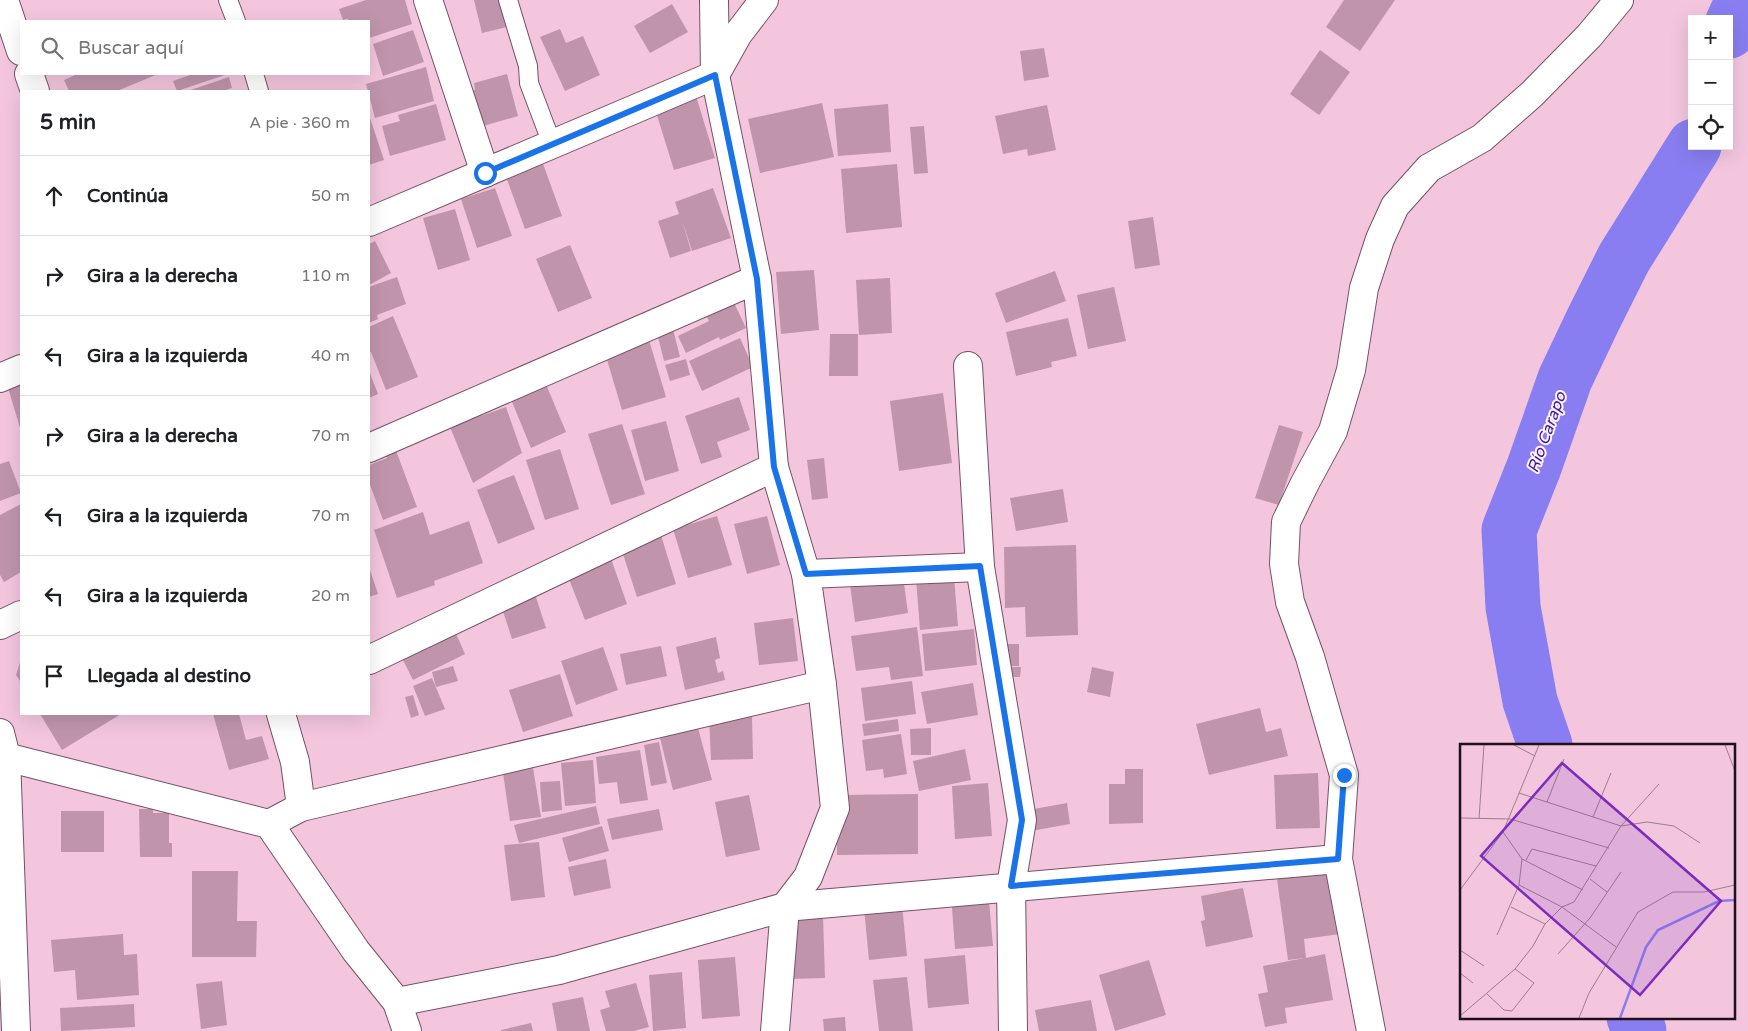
<!DOCTYPE html>
<html lang="es">
<head>
<meta charset="utf-8">
<style>
  body { margin:0; font-family:"Varela Round",sans-serif; background:#f2f2f2; color:#202124 }
  .controls { position:absolute; right:15px; top:15px; display:grid; overflow:hidden; border-radius:0px; box-shadow:0 5px 20px #0002 }
  .controls button { width:45px; height:45px; display:grid; place-items:center; padding:0; border:0; border-bottom:1px solid #e0e0e0; background:#fff; color:#202124; font:25px sans-serif }
  .stop { position:absolute; width:15px; height:15px; margin:-11px; border:4px solid #1a73e8; border-radius:50%; background:#fff }
  .stop.end { background:#1a73e8; border-color:#fff; box-shadow:0 1px 5px #0008 }
  .list { margin:0; padding:0; list-style:none }
  h2 { display:flex; justify-content:space-between; align-items:center; height:65px; margin:0; padding:0 20px; font-size:21px }
  h2 small { font-size:16px; font-weight:400; color:#757577 }
  .list li { display:grid; grid-template-columns:32px 1fr auto; gap:15px; align-items:center; box-sizing:border-box; height:80px; padding:0 20px; border-top:1px solid #e0e0e0 }
  .list b { display:block; font-size:19px; white-space:nowrap }
  .list em { font-size:16px; font-style:normal; color:#757577 }
  .icon { flex:none; width:28px; height:28px; fill:none; stroke:currentColor; stroke-width:2; stroke-linecap:round; stroke-linejoin:round }
  .map { position:relative; flex:none; width:1748px; height:1031px; overflow:hidden }
  .search { position:absolute; background:#fff; box-shadow:0 5px 20px #0002; left:20px; top:20px; width:350px; height:55px; display:flex; align-items:center; gap:12px; box-sizing:border-box; padding:0 18px; border-radius:0px; color:#757577; font-size:19px }
  .panel { position:absolute; background:#fff; box-shadow:0 5px 20px #0002; left:20px; top:90px; width:350px; height:625px; border-radius:0px }
  .map>svg:first-child { display:block }
</style>
</head>
<body>
<div class="map">
<svg width="1748" height="1031" viewBox="0 0 1748 1031">
  <rect width="100%" height="100%" fill="#f3c6de"/>
  <g fill="none" stroke-linecap="round" stroke-linejoin="round">
    <!-- river -->
    <g stroke="#897ef1" stroke-width="55">
      <polyline points="1729,31 1737,13 1748,3"/>
      <polyline points="1545,745 1530,701 1513,607 1509,530 1534,467 1565,379 1593,320 1624,258 1694,146"/>
      <polyline points="1634,1017 1639,1031"/>
    </g>
  </g>
  <!-- building -->
  <g fill="#c095ac">
    <polygon points="366,0 405,0 412,24 369,38 369,21 348,21 348,19 343,20 339,9"/>
    <polygon points="474,0 500,0 507,27 482,33"/>
    <polygon points="1344,0 1395,0 1360,51 1326,27"/>
    <polygon points="672,4 688,32 650,53 634,26"/>
    <polygon points="560,29 566,43 583,36 600,75 565,91 540,37"/>
    <polygon points="413,30 424,62 383,76 373,44"/>
    <polygon points="1044,48 1049,77 1024,81 1020,51"/>
    <polygon points="1320,50 1350,72 1319,115 1290,94"/>
    <polygon points="426,67 434,101 375,118 366,84"/>
    <polygon points="77,74 158,74 117,91 69,91 64,80"/>
    <polygon points="193,74 228,74 177,91 173,81"/>
    <polygon points="507,74 518,116 473,129 463,93 475,90 474,83"/>
    <polygon points="229,77 232,88 223,91 188,91"/>
    <polygon points="696,96 715,158 674,170 655,109"/>
    <polygon points="822,103 834,157 760,173 748,119"/>
    <polygon points="436,104 446,140 390,156 382,126 400,121 398,115"/>
    <polygon points="888,104 891,152 838,156 834,109"/>
    <polygon points="1047,105 1056,150 1028,156 1027,149 1003,154 995,116"/>
    <polygon points="369,115 384,160 369,165"/>
    <polygon points="924,126 928,173 914,174 910,127"/>
    <polygon points="542,161 562,216 525,229 505,174"/>
    <polygon points="897,164 902,227 846,233 841,169"/>
    <polygon points="495,188 512,236 477,248 461,199"/>
    <polygon points="713,188 731,238 692,251 682,220 691,251 670,258 658,221 679,214 675,202"/>
    <polygon points="455,209 470,260 438,270 423,218"/>
    <polygon points="1153,217 1160,265 1135,269 1128,221"/>
    <polygon points="375,241 391,273 369,285 369,244"/>
    <polygon points="570,245 592,298 558,312 536,259"/>
    <polygon points="814,270 819,330 781,334 776,272"/>
    <polygon points="1055,271 1066,301 1006,323 995,293"/>
    <polygon points="397,277 406,304 377,315 378,319 369,323 369,287"/>
    <polygon points="890,278 892,333 859,335 856,280"/>
    <polygon points="1114,287 1126,341 1088,349 1077,295"/>
    <polygon points="729,292 746,328 720,340 719,337 686,353 678,336 709,321 701,305"/>
    <polygon points="393,316 418,377 386,390 371,352 369,353 369,327"/>
    <polygon points="1068,318 1077,356 1051,362 1052,367 1016,376 1006,332"/>
    <polygon points="672,325 680,357 664,361 656,329"/>
    <polygon points="830,334 858,334 858,376 829,376"/>
    <polygon points="740,338 753,367 702,391 689,361"/>
    <polygon points="649,340 666,397 622,410 605,353"/>
    <polygon points="686,359 690,375 670,381 665,365"/>
    <polygon points="369,371 378,394 369,398"/>
    <polygon points="21,377 21,431 6,381"/>
    <polygon points="545,382 566,432 531,448 510,397"/>
    <polygon points="943,393 952,463 899,471 890,401"/>
    <polygon points="739,397 750,430 717,442 722,457 701,464 685,416"/>
    <polygon points="506,407 522,453 473,483 450,427"/>
    <polygon points="666,421 679,471 645,481 631,430"/>
    <polygon points="622,424 645,494 611,505 588,434"/>
    <polygon points="1279,425 1303,432 1279,505 1255,498"/>
    <polygon points="394,445 417,507 383,520 369,482 369,465 387,458 383,449"/>
    <polygon points="560,449 579,509 545,520 526,460"/>
    <polygon points="824,458 828,498 812,500 807,460"/>
    <polygon points="9,461 21,493 0,501 0,464"/>
    <polygon points="514,475 535,529 498,544 477,490"/>
    <polygon points="1063,489 1068,522 1016,531 1010,498"/>
    <polygon points="21,504 21,572 4,582 0,575 0,515"/>
    <polygon points="423,512 430,535 469,521 483,563 434,581 435,585 397,598 374,530"/>
    <polygon points="717,516 732,565 688,578 673,529"/>
    <polygon points="767,516 780,565 747,574 734,524"/>
    <polygon points="660,532 676,584 637,597 620,545"/>
    <polygon points="1076,545 1078,635 1026,637 1025,607 1005,608 1004,547"/>
    <polygon points="609,553 627,604 585,620 565,569"/>
    <polygon points="369,567 378,594 369,597"/>
    <polygon points="903,576 908,613 855,622 850,585"/>
    <polygon points="954,576 958,626 920,630 916,579"/>
    <polygon points="534,591 546,628 512,639 500,602"/>
    <polygon points="793,618 798,661 759,665 754,623"/>
    <polygon points="917,627 923,676 891,680 889,667 856,671 851,636"/>
    <polygon points="454,629 465,654 413,680 401,656"/>
    <polygon points="974,629 977,665 925,671 922,634"/>
    <polygon points="716,637 720,658 715,660 718,673 723,671 725,680 685,690 676,647"/>
    <polygon points="1007,644 1019,644 1019,666 1008,666"/>
    <polygon points="661,646 667,676 626,685 620,654"/>
    <polygon points="603,647 618,690 576,705 561,661"/>
    <polygon points="21,659 21,683 16,675"/>
    <polygon points="453,666 458,681 436,687 432,672"/>
    <polygon points="1010,667 1021,667 1020,677 1009,677"/>
    <polygon points="1092,667 1114,672 1110,697 1087,692"/>
    <polygon points="560,674 573,716 523,732 509,690"/>
    <polygon points="432,678 445,709 425,716 413,686"/>
    <polygon points="912,681 916,714 865,721 861,688"/>
    <polygon points="973,683 978,715 927,724 921,692"/>
    <polygon points="413,695 419,715 411,718 405,697"/>
    <polygon points="1260,708 1266,732 1281,728 1288,756 1209,775 1196,724"/>
    <polygon points="40,714 121,714 62,750"/>
    <polygon points="213,714 239,714 246,740 262,736 269,759 229,770"/>
    <polygon points="752,716 753,759 711,760 709,717"/>
    <polygon points="898,719 899,731 864,736 862,724"/>
    <polygon points="698,728 712,780 673,790 660,738"/>
    <polygon points="931,728 931,755 911,755 910,729"/>
    <polygon points="901,734 907,774 884,778 883,769 866,771 862,740"/>
    <polygon points="659,742 667,783 651,786 644,745"/>
    <polygon points="965,749 971,780 919,791 913,761"/>
    <polygon points="640,750 648,800 620,804 617,782 599,784 596,757"/>
    <polygon points="593,760 596,803 565,806 561,763"/>
    <polygon points="533,768 541,817 510,821 503,773"/>
    <polygon points="1125,769 1143,769 1143,823 1109,824 1109,784 1125,784"/>
    <polygon points="1318,773 1320,828 1276,829 1274,775"/>
    <polygon points="560,781 562,810 542,812 540,782"/>
    <polygon points="988,783 992,836 955,839 952,786"/>
    <polygon points="918,794 918,854 837,855 837,795"/>
    <polygon points="749,795 760,850 726,857 715,802"/>
    <polygon points="1067,803 1070,824 1031,831 1028,810"/>
    <polygon points="596,806 600,824 519,843 514,825"/>
    <polygon points="139,809 153,809 153,813 169,813 169,843 172,843 172,857 140,857"/>
    <polygon points="659,809 663,830 612,840 607,819"/>
    <rect x="61" y="811" width="43" height="41"/>
    <polygon points="602,826 609,851 569,862 562,838"/>
    <polygon points="539,842 545,897 511,901 504,845"/>
    <polygon points="606,859 611,888 574,896 568,867"/>
    <polygon points="192,871 238,871 237,921 257,921 256,957 192,957"/>
    <polygon points="1331,872 1340,934 1304,939 1306,958 1325,954 1333,1000 1285,1008 1287,1023 1265,1027 1258,994 1268,992 1263,966 1304,958 1288,960 1277,879"/>
    <polygon points="1243,888 1253,937 1206,947 1201,921 1205,920 1201,896"/>
    <polygon points="988,890 993,946 955,949 951,894"/>
    <polygon points="902,905 907,956 869,960 864,908"/>
    <polygon points="823,917 825,978 790,979 789,918"/>
    <polygon points="123,934 124,955 137,954 139,995 77,1000 75,970 54,972 51,940"/>
    <polygon points="965,955 969,1004 928,1008 924,959"/>
    <polygon points="735,957 740,1016 702,1019 698,960"/>
    <polygon points="1149,960 1166,1015 1115,1031 1099,975"/>
    <polygon points="682,972 686,1028 653,1031 649,975"/>
    <polygon points="907,977 913,1031 879,1031 873,980"/>
    <polygon points="222,981 227,1025 201,1029 196,984"/>
    <polygon points="636,983 649,1027 634,1031 606,1031 600,1010 610,1007 605,991"/>
    <polygon points="583,997 590,1031 557,1031 552,1003"/>
    <polygon points="1091,1000 1097,1031 1039,1031 1035,1010"/>
    <polygon points="134,1004 135,1027 61,1031 60,1008"/>
    <polygon points="845,1017 846,1031 824,1031 823,1019"/>
    <polygon points="531,1023 533,1031 501,1031 501,1030"/>
  </g>
  <g fill="none" stroke-linecap="round" stroke-linejoin="round">
    <defs>
      <g id="service">
        <polyline points="228,0 236,21"/>
        <polyline points="508,0 528,66 529,83 552,144"/>
        <polyline points="254,74 259,91"/>
      </g>
      <g id="minor">
        <polyline points="4,0 21,51"/>
        <polyline points="428,0 485,173"/>
        <polyline points="714,0 715,75 757,279 774,467 806,574 822,685 835,808 808,877 785,907 775,1031"/>
        <polyline points="29,74 35,91"/>
        <polyline points="369,222 715,75 738,34 764,0"/>
        <polyline points="968,366 980,567 1022,820 1011,886 1013,1031"/>
        <polyline points="0,378 21,369"/>
        <polyline points="369,448 757,279"/>
        <polyline points="806,574 980,567"/>
        <polyline points="0,625 21,615"/>
        <polyline points="369,660 774,467"/>
        <polyline points="281,714 295,762 301,807"/>
        <polyline points="0,733 6,757 16,1031"/>
        <polyline points="6,757 269,824 356,951 397,1002 407,1031"/>
        <polyline points="269,824 301,807 822,685"/>
        <polyline points="397,1002 559,970 785,907 1338,859"/>
        <polyline points="1371,1031 1338,859 1344,775 1310,657 1290,602 1284,564 1286,522 1305,483 1333,431 1351,370 1364,288 1380,239 1395,206 1429,168 1482,138 1532,94 1589,36 1619,0"/>
      </g>
    </defs>
    <!-- service casing -->
    <use href="#service" stroke="#775166" stroke-width="20"/>
    <!-- minor casing -->
    <use href="#minor" stroke="#775166" stroke-width="30"/>
    <!-- service -->
    <use href="#service" stroke="#fff" stroke-width="18"/>
    <!-- minor -->
    <use href="#minor" stroke="#fff" stroke-width="28"/>
  </g>
  <g fill="none" stroke-linecap="round" stroke-linejoin="round">
    <!-- route -->
    <polyline stroke="#1a73e8" stroke-width="6" points="485,173 715,75 757,279 774,467 806,574 980,566 1022,820 1011,886 1338,859 1344,775"/>
  </g>
  <g text-anchor="middle" stroke-width="4" stroke-linejoin="round" paint-order="stroke">
    <!-- water labels -->
    <g font-size="16" font-style="italic" fill="#3e159f" stroke="#fdf3f8">
      <text transform="translate(1546 432) rotate(-70)" y="6">Río Carapo</text>
    </g>
  </g>
  <!-- overview -->
  <g transform="translate(1460 744)">
    <rect width="275" height="275" fill="#f3c6de"/>
    <path fill="none" stroke="#897ef1" stroke-width="2.5" d="M 160,274 L 186,203 L 198,186 L 259,157 L 275,156"/>
    <path fill="none" stroke="#9e7d8f" stroke-width="1" d="M 54,1 L 75,12M 265,1 L 275,27M 59,49 L 161,82 L 187,78 L 214,82 L 240,99M 87,58 L 104,15M 133,73 L 151,29M 0,74 L 50,75 L 149,104M 19,75 L 24,1M 43,88 L 62,115 L 123,146M 66,116 L 72,105 L 136,122M 130,135 L 147,148M 59,141 L 102,163 L 156,203M 0,146 L 43,88 L 79,1M 51,163 L 85,180M 37,191 L 59,141 L 62,115M 0,206 L 24,222M 98,210 L 130,174 L 161,128M 0,229 L 13,239M 27,250 L 44,266 L 52,267 L 74,239 L 55,225M 0,272 L 55,225 L 73,202 L 85,180 L 102,163 L 114,158 L 161,82 L 199,40M 119,274 L 129,249 L 178,168 L 213,148 L 244,148 L 275,141"/>
    <path fill="#7b2cbf" fill-opacity="0.15" stroke="#7b2cbf" stroke-width="2.5" d="M 102,19 L 261,157 L 180,251 L 21,112 Z"/>
    <rect width="275" height="275" fill="none" stroke="#1e0f18" stroke-width="2.5"/>
  </g>
</svg>
<div class="controls">
<button>+</button>
<button>−</button>
<button><svg class="icon" aria-label="locate" viewBox="0 0 24 24"><circle cx="12" cy="12" r="6"/><path d="M12 2v4M12 18v4M2 12h4M18 12h4"/></svg></button>
</div>
<div class="stop" style="left:485px;top:173px"></div>
<div class="stop end" style="left:1344px;top:775px"></div>
<div class="search"><svg class="icon" aria-label="search" viewBox="0 0 24 24"><circle cx="10" cy="10" r="6"/><path d="M15 15l6 6"/></svg>Buscar aquí</div>
<section class="panel">
<h2>5 min<small>A pie · 360 m</small></h2>
<ul class="list">
<li><svg class="icon" aria-label="ahead" viewBox="0 0 24 24"><path d="M12 20V5M6 11l6-6 6 6"/></svg><div><b>Continúa</b></div><em>50 m</em></li>
<li><svg class="icon" aria-label="right" viewBox="0 0 24 24"><path d="M7 20v-9h11M14 6l5 5-5 5"/></svg><div><b>Gira a la derecha</b></div><em>110 m</em></li>
<li><svg class="icon" aria-label="left" viewBox="0 0 24 24"><path d="M17 20v-9H6M10 6l-5 5 5 5"/></svg><div><b>Gira a la izquierda</b></div><em>40 m</em></li>
<li><svg class="icon" aria-label="right" viewBox="0 0 24 24"><path d="M7 20v-9h11M14 6l5 5-5 5"/></svg><div><b>Gira a la derecha</b></div><em>70 m</em></li>
<li><svg class="icon" aria-label="left" viewBox="0 0 24 24"><path d="M17 20v-9H6M10 6l-5 5 5 5"/></svg><div><b>Gira a la izquierda</b></div><em>70 m</em></li>
<li><svg class="icon" aria-label="left" viewBox="0 0 24 24"><path d="M17 20v-9H6M10 6l-5 5 5 5"/></svg><div><b>Gira a la izquierda</b></div><em>20 m</em></li>
<li><svg class="icon" aria-label="arrive" viewBox="0 0 24 24"><path d="M6 21V4h12l-3 4 3 4H6"/></svg><div><b>Llegada al destino</b></div></li>
</ul>
</section>
</div>
</body>
</html>
